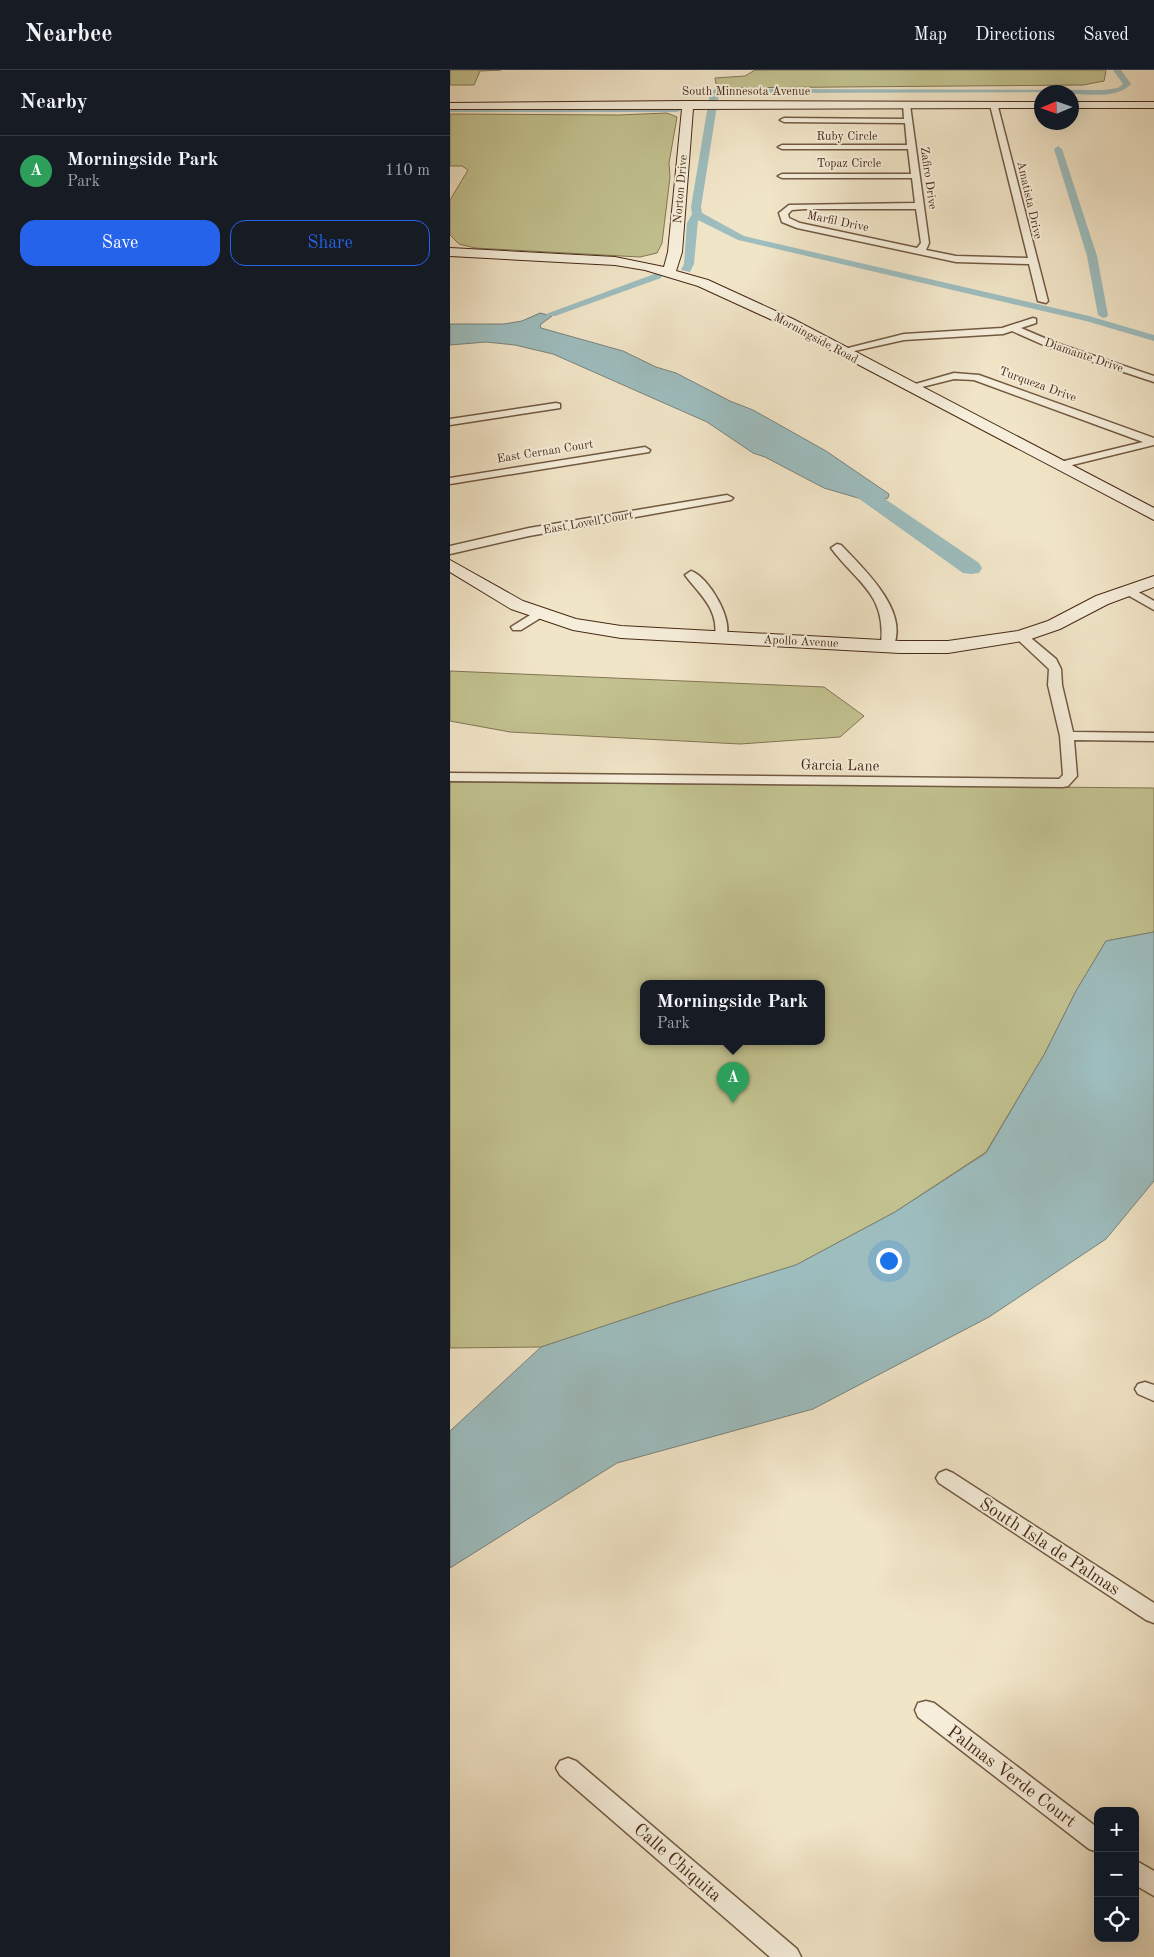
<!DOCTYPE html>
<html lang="en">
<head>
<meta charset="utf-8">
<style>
  body { margin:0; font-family:"Old Standard TT",serif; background:#20242c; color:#f1f3f6 }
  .controls { position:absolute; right:15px; bottom:15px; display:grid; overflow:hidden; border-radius:10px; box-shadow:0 5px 20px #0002 }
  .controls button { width:45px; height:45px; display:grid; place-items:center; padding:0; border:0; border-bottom:1px solid #363941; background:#171b24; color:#f1f3f6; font:25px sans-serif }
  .compass { position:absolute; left:584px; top:15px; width:45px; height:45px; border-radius:50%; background:#171b24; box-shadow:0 5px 20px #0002; rotate:268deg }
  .you { position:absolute; left:438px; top:1190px; width:18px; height:18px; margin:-12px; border:4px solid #fff; border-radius:50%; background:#1a73e8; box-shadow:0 0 0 8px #1a73e833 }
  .badge { display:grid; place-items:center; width:32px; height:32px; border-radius:50%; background:#2563eb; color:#fff; font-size:16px; font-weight:700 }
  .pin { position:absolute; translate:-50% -41px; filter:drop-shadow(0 1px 2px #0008) }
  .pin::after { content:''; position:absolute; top:26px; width:18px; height:15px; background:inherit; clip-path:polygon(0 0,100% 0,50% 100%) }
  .popup { position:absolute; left:190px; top:910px; width:185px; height:65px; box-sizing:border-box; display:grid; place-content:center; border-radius:10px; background:#171b24; filter:drop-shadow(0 1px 4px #0005); font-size:16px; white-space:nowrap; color:#9ea1a6 }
  .popup b { font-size:19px; color:#f1f3f6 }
  .popup::after { content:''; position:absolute; left:50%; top:100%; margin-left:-10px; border:10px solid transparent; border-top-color:#171b24 }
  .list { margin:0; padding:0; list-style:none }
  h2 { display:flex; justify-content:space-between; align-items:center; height:65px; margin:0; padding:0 20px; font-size:21px }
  h2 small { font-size:16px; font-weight:400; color:#9ea1a6 }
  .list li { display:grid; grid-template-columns:32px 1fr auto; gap:15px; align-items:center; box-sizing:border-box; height:70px; padding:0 20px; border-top:1px solid #363941 }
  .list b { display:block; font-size:19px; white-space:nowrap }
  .list p { margin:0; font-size:16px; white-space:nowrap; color:#9ea1a6 }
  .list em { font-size:16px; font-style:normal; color:#9ea1a6 }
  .actions { display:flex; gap:10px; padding:15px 20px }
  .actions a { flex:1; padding:11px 0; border:1px solid #2563eb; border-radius:15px; text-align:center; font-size:18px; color:#2563eb }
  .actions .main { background:#2563eb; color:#fff }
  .icon { flex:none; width:28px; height:28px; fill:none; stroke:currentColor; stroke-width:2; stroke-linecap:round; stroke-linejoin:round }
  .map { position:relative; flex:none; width:704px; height:1887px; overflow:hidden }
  header { display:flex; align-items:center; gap:30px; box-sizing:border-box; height:70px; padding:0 25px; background:#171b24; border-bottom:1px solid #363941 }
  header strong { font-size:24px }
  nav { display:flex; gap:28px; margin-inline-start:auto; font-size:18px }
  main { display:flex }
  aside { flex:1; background:#171b24 }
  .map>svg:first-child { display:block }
</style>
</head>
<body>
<header>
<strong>Nearbee</strong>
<nav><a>Map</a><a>Directions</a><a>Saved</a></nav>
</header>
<main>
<aside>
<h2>Nearby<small></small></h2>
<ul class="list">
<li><span class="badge" style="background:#2e9e5b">A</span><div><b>Morningside Park</b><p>Park</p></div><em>110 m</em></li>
</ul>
<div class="actions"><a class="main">Save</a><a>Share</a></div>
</aside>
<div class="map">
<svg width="704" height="1887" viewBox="0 0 704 1887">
  <rect width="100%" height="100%" fill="#f1e5c8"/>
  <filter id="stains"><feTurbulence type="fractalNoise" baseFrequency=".004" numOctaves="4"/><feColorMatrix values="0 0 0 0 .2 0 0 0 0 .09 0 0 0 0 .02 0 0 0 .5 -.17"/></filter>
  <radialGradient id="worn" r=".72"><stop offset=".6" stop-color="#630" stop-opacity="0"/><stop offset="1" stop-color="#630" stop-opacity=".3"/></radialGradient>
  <!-- green -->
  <g fill="#c2c290" stroke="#847653" fill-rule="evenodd">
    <polygon points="0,0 51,0 30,1 24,15 0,15"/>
    <polygon points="305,0 655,0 656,1 654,11 633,15 267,18 265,8 295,6"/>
    <polygon points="217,43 227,47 219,93 220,107 212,173 207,183 190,187 25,178 9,174 0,165 0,130 18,100 12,96 0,96 0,44 169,45"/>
    <polygon points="0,601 374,617 414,646 390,667 290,674 60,662 0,651"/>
    <path d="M 0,712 L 704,718 L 704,862 L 656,871 L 626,921 L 595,983 L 536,1082 L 445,1142 L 346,1195 L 220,1234 L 91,1277 L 0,1278 ZM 194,914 L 372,914 L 372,972 L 194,972 Z"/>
  </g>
  <!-- water -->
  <g fill="#9dbdbe" stroke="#7b827b">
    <polygon points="90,243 102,246 90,255 91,258 173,281 206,297 226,303 280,331 303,340 376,381 439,424 438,428 425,433 374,418 315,387 303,383 257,352 103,284 65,275 36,272 0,275 0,254 54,254 72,251"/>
    <polygon points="704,862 704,1111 656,1169 539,1247 363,1339 167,1393 0,1498 0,1361 91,1277 220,1234 346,1195 445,1142 536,1083 595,983 626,921 656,871"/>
  </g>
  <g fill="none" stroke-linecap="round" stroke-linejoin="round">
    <!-- canal -->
    <g fill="#9dbdbe" fill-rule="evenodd">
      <path d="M 663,0 L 671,0 L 681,14 C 667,29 641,24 622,24 L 622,22 L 269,23 L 251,137 L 252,143 L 294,166 L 639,246 L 704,265 L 704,271 L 636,251 L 288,170 L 248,150 L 244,194 L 240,202 L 231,200 L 234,194 L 237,153 L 242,144 L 241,137 L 260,23 L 265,19 L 653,20 L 668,18 L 673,14 Z"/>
      <polygon points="0,38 227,38 231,40 227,42 0,42"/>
      <polygon points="608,76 612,79 647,186 658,245 657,247 653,248 648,245 637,186 604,79"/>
      <polygon points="207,203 212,206 211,208 105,246 97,246 96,244"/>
    </g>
    <!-- river -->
    <polygon fill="#9dbdbe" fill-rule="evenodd" points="393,406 422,420 529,493 532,498 529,503 521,504 513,503 408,428 386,416 383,412 386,408"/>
    <defs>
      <g id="street">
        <path d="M 453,33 L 460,35 L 479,173 L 476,180 L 506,186 L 578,188 L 540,35 L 547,33 L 598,231 L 596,233 L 588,231 L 579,194 L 506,192 L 347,158 L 332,152 L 329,143 L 339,135 L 465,133 L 462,108 L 332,108 L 328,106 L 332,104 L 461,104 L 458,79 L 332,79 L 328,77 L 332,75 L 457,75 L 455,53 L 334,52 L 330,50 L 334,48 L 454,49 ZM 355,139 L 466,139 L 471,173 L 467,178 L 350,153 L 339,148 L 338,144 L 342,140 Z"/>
        <polygon points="583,248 586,249 586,253 571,258 606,273 704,306 704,312 598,277 562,261 553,264 454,270 391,284 386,281 454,264 552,258"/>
        <polygon points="504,303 529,305 704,368 704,375 610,398 606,397 606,393 693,372 524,310 504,309 460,320 455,317"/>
        <polygon points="106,333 110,334 110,338 0,355 0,349"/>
        <polygon points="195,377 200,380 199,382 0,414 0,408"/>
        <polygon points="277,425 283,428 281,430 79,466 0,484 0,476 79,458"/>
        <path d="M 387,474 L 391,475 C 413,498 462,543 442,579 L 437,580 L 431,576 C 437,524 408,514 381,478 Z"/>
        <path d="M 241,501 C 258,506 286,552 275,570 L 271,571 L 265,567 C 269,539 250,525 235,505 Z"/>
        <polygon points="678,516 704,531 704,540 674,523 672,520"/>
        <polygon points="88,540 94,544 92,547 71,560 63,560 61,557"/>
        <polygon points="571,562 575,563 606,589 611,599 612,615 623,662 704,663 704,671 624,670 627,706 618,716 613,717 0,711 0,703 609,709 613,705 610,666 598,615 599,599 567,569 565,566 567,563"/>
        <polygon points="695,1312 704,1315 704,1331 688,1324 685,1319 688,1314"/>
        <polygon points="496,1400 503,1403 704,1533 704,1553 696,1550 489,1413 486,1408 489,1403"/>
        <polygon points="476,1631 484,1633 648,1758 648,1782 639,1779 468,1647 465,1640 468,1633"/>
        <polygon points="118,1688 126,1691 347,1879 351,1887 320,1887 110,1705 106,1698 110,1691"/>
        <polygon points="685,1790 704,1801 704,1826 685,1815"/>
      </g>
      <g id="secondary">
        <polygon points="238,31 592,32 592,38 243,39 232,182 226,201 258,210 343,249 704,438 704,450 333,255 248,216 195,200 165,195 0,186 0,178 165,187 214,197 218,182 232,39 0,39 0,33"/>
        <rect x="622" y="32" width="82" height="6"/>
        <polygon points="0,490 73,531 126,549 171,556 450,571 498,571 568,561 598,551 646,526 704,506 704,517 658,534 610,559 578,570 498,583 450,583 171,568 123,560 61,539 0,502"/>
      </g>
    </defs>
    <!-- street casing -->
    <use href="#street" stroke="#725942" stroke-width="3"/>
    <!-- secondary casing -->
    <use href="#secondary" stroke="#472a16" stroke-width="2"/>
    <!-- street -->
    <use href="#street" fill="#f6eedb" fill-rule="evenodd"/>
    <!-- secondary -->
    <use href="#secondary" fill="#f6eedb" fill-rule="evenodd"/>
  </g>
  <g text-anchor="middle" stroke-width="4" stroke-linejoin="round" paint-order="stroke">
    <!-- far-street labels -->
    <g font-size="12" fill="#472a16" stroke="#f6eedb">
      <text x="296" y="25">South Minnesota Avenue</text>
      <text x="397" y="70">Ruby Circle</text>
      <text x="399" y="97">Topaz Circle</text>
      <text transform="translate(479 108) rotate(82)" y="4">Zafiro Drive</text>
      <text transform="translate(230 119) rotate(-85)" y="4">Norton Drive</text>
      <text transform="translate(580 130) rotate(77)" y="4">Amatista Drive</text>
      <text transform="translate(388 151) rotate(12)" y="4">Marfil Drive</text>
      <text transform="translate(366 268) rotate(28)" y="4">Morningside Road</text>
      <text transform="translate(634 285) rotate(19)" y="4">Diamante Drive</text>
      <text transform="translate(588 314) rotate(20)" y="4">Turqueza Drive</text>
      <text transform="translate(95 381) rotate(-9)" y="4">East Cernan Court</text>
      <text transform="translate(138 452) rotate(-10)" y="4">East Lovell Court</text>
      <text transform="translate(351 571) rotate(3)" y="4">Apollo Avenue</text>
    </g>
    <!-- street labels -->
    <g font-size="15" fill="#472a16" stroke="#f6eedb">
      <text transform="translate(390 695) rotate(1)" y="5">Garcia Lane</text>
    </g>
    <!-- near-street labels -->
    <g font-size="18" fill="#472a16" stroke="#f6eedb">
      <text transform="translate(600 1476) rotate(33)" y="6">South Isla de Palmas</text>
      <text transform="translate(562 1706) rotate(37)" y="6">Palmas Verde Court</text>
      <text transform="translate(228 1792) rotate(41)" y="6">Calle Chiquita</text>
    </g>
  </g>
  <rect width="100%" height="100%" filter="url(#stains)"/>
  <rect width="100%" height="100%" fill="url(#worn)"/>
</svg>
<div class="controls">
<button>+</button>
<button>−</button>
<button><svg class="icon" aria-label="locate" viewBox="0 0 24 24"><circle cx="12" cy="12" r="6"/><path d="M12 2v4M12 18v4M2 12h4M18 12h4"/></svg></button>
</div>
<svg class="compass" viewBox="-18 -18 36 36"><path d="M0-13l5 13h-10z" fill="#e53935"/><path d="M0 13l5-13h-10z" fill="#9ea1a6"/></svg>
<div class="you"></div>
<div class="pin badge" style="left:283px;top:1033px;background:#2e9e5b">A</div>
<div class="popup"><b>Morningside Park</b>Park</div>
</div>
</main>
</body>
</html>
